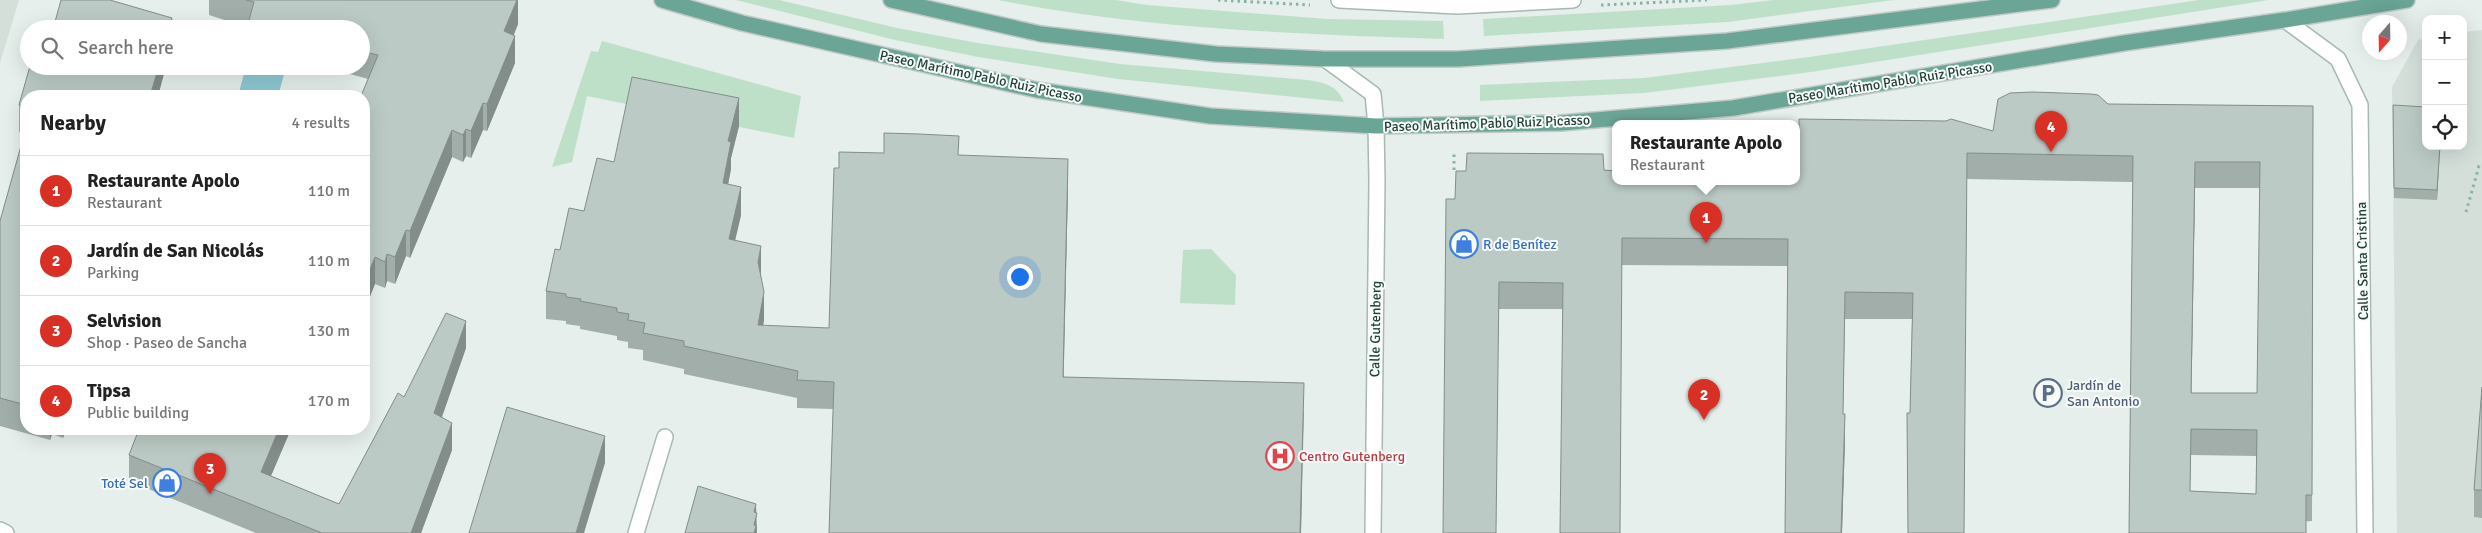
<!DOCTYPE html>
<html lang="en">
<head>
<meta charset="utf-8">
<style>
  body { margin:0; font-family:Signika,sans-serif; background:#f2f2f2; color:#222 }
  .controls { position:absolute; right:15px; top:15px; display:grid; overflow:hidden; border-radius:10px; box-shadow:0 5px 20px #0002 }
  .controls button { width:45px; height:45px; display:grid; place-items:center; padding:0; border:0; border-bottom:1px solid #e0e0e0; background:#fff; color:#222; font:25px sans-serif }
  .compass { position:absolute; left:2362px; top:15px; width:45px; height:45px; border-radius:50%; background:#fff; box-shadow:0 5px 20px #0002; rotate:200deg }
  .you { position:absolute; left:1019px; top:276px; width:18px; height:18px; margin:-12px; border:4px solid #fff; border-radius:50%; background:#1a73e8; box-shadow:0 0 0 8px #1a73e833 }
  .badge { display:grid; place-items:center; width:32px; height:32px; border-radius:50%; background:#d93025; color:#fff; font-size:16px; font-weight:700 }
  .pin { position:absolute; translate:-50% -41px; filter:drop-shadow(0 1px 2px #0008) }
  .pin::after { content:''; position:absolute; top:26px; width:18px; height:15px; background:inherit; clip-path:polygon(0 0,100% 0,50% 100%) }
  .popup { position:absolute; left:1612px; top:120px; width:188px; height:65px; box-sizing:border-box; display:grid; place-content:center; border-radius:10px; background:#fff; filter:drop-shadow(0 1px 4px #0005); font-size:16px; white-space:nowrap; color:#767676 }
  .popup b { font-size:19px; color:#222 }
  .popup::after { content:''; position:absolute; left:50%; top:100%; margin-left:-10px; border:10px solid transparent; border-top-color:#fff }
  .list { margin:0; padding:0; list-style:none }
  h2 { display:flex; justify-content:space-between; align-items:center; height:65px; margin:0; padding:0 20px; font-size:21px }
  h2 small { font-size:16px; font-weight:400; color:#767676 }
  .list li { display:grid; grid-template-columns:32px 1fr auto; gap:15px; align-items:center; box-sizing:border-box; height:70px; padding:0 20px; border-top:1px solid #e0e0e0 }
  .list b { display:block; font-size:19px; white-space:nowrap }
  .list p { margin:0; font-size:16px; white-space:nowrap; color:#767676 }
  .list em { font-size:16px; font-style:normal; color:#767676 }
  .icon { flex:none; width:28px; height:28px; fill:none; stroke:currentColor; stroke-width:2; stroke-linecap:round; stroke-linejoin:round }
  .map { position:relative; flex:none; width:2482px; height:533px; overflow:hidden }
  .search { position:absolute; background:#fff; box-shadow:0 5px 20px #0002; left:20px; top:20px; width:350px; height:55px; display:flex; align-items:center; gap:12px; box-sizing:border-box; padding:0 18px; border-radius:28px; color:#767676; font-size:19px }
  .panel { position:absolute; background:#fff; box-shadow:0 5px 20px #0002; left:20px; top:90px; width:350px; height:345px; border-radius:20px }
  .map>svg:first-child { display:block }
</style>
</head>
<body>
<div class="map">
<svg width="2482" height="533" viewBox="0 0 2482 533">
  <rect width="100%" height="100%" fill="#e6efeb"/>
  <!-- built -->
  <g fill="#d4dfda">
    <polygon points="0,0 19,0 0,63"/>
    <polygon points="2482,30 2482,533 2397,533 2392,87 2418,40 2426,38 2426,146 2463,146 2463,32"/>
  </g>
  <!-- green -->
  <g fill="#bfe0c8">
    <path d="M 736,0 L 779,0 L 897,28 L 978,43 L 1120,64 L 1308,80 C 1325,83 1337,85 1344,102 L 1118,79 L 978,57 L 895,40 Z"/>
    <path d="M 998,0 L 1116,0 L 1147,5 L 1327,19 L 1443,21 L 1444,39 C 1295,34 1145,29 998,0 Z"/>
    <polygon points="1773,0 1894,0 1728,22 1484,36 1483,19 1731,5"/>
    <polygon points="2199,0 2269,0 1811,72 1644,93 1480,101 1480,85 1644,78 1809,57"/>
    <polygon points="602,41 801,96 794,138 587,96 572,162 552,167 591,51 598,52"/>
    <polygon points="1211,249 1236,275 1235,305 1180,303 1183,250"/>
  </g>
  <!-- water -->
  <polygon fill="#8ec9d4" points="246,66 267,66 285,71 278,96 238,96"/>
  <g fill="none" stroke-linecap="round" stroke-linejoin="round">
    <defs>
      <polyline id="pedestrian" points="1339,0 1457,6 1573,0"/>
      <g id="minor">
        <polyline points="2285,20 2338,59 2360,105 2365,533"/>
        <polyline points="1325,59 1373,94 1376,126 1377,181 1373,533"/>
        <polyline points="636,533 665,437"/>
      </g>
      <polyline id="secondary" points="0,530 6,533"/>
      <g id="primary">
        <polyline points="662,0 742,23 1037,90 1210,116 1376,126 1561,123 1733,108 2124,43 2285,20 2407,0"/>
        <polyline points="891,0 1041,34 1216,54 1325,59 1458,59 1727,41 2052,0"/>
      </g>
    </defs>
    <!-- pedestrian casing -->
    <use href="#pedestrian" stroke="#a8b8b2" stroke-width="18"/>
    <!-- minor casing -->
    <use href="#minor" stroke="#a8b8b2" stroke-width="18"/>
    <!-- secondary casing -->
    <use href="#secondary" stroke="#a4bbb3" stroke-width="18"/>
    <!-- primary casing -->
    <use href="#primary" stroke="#c2cac8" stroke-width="18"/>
    <!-- path -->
    <g stroke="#86b3a5" stroke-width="3" stroke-dasharray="2.5 4" stroke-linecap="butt">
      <polyline points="1218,0 1310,5"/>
      <polyline points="1601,5 1707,0"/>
      <polyline points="1454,170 1454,154"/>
      <polyline points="2466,212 2479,166 2482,165"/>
    </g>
    <!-- pedestrian -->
    <use href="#pedestrian" stroke="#fff" stroke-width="15"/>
    <!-- minor -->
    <use href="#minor" stroke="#fff" stroke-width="15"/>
    <!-- secondary -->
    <use href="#secondary" stroke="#fff" stroke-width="15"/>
    <!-- primary -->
    <use href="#primary" stroke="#6aa596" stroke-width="15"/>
  </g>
  <!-- wall -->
  <g fill="#a1aea9" fill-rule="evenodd">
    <polygon points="209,0 518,0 518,24 514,35 515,63 487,131 483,130 471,158 466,156 463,162 452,157 410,258 406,256 395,284 387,281 385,288 375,284 364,311 364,96 368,79 321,66 361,66 361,29 249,29 249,28 209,15"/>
    <polygon points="43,66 166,66 158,96 26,96 26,429 66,429 63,438 52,434 50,440 0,426 0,221 25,134 19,132 19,105 42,69"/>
    <path d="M 2108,104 L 2313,106 L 2312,521 L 2129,533 L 2133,182 L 1967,179 L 1910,413 L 1912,319 L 1845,319 L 1843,414 L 1845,440 L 1842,533 L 1785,533 L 1788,266 L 1622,265 L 1563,309 L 1499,309 L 1455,199 L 1604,170 L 1796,182 L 1993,131 ZM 2195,188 L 2260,188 L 2257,393 L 2191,393 ZM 2191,455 L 2256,456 L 2256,494 L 2190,491 Z"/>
    <polygon points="2393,105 2440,146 2437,200 2394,198"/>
    <polygon points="739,126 731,158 731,169 728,184 741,215 735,240 761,273 761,276 764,320 763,326 829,328 959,155 1068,187 1063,377 1304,411 1301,533 829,533 833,409 797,408 797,398 684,374 684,369 643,360 643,350 628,348 628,342 617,340 617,336 580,329 580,326 566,324 566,321 546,319 546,291 560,250 614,162"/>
    <polygon points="466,348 441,417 452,450 421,533 256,533 129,481 129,455 139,429 291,429 271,476 339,504 404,397"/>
    <polygon points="2482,387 2482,518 2474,517 2474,490"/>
  </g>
  <!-- shaded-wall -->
  <g fill="#838d89">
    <polygon points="517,0 518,0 518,24 504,58 504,31"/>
    <polygon points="172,18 172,29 169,29"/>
    <polygon points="515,36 515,63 487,131 487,104"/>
    <polygon points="159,66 166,66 158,96 150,96"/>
    <polygon points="739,98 739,126 731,158 731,169 723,211 723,183 728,141"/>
    <polygon points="483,103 483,130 471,158 471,131"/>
    <polygon points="466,129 466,156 463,162 463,135"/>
    <polygon points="452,130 452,157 410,258 410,231"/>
    <polygon points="2440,146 2437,200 2437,190"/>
    <polygon points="1068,159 1068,187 1063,405 1063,377"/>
    <polygon points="2195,162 2195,188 2191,419 2191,393"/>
    <polygon points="741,187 741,215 729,267 729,239"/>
    <polygon points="406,230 406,256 395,284 395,257"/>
    <polygon points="761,246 761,273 758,290 758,262"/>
    <polygon points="387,254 387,281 385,288 385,262"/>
    <polygon points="375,257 375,284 364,311 364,284"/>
    <polygon points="764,292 764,320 758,353 758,325"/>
    <polygon points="466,321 466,348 434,440 434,413"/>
    <polygon points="1304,383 1301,533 1300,533"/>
    <polygon points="1845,414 1845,440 1842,533 1841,533"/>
    <polygon points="452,423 452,450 421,533 411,533"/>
    <polygon points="50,429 52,429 52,434 50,440"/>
    <polygon points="63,429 66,429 63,438"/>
    <polygon points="279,429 291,429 261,499 261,472"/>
    <polygon points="605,436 605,463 584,533 576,533"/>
    <polygon points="756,504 757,533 754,533 754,512"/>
  </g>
  <!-- building -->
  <g fill="#bbcac4" stroke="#838d89" fill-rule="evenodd">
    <polygon points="61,0 110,0 172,18 169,29 53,29"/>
    <polygon points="246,0 517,0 504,31 515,36 487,104 483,103 471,131 466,129 463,135 452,130 410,231 406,230 395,257 387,254 385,262 375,257 364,284 364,96 361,96 378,55 361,51 361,29 282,29 249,20 254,2"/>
    <polygon points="30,66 42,69 43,66 159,66 150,96 26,96 26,107 19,105"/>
    <polygon points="632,77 739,98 728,141 731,142 723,183 741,187 729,239 761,246 758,262 764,292 758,325 829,328 834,168 839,168 839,152 884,153 884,133 919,134 959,136 958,155 1068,159 1063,377 1304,383 1300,533 829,533 834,382 797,380 798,371 684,346 684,341 643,333 645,323 628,320 629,314 617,312 617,308 580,301 581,299 566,297 566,294 546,291 555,249 560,250 569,208 584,211 597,158 614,162"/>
    <path d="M 2033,92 L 2091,94 L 2098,95 L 2108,104 L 2313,106 L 2312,495 L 2306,495 L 2306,533 L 2129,533 L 2133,156 L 1967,153 L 1964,533 L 1908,533 L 1907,413 L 1910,413 L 1913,293 L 1845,292 L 1843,414 L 1845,414 L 1841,533 L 1785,533 L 1788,239 L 1622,238 L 1620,533 L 1560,533 L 1563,283 L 1499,282 L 1496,533 L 1443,533 L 1446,199 L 1455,199 L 1456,171 L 1466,171 L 1467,153 L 1603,154 L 1604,170 L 1616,171 L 1616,182 L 1796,182 L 1796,146 L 1799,146 L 1799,119 L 1946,121 L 1951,119 L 1993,131 L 1998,99 L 2010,93 ZM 2195,162 L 2260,162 L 2257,393 L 2191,393 ZM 2191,429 L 2257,430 L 2256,494 L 2190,491 Z"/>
    <polygon points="2393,105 2426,107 2426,146 2440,146 2437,190 2394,188"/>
    <polygon points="26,128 26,405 0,398 0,221"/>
    <polygon points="446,313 466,321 434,413 452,423 411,533 322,533 129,455 139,429 279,429 261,472 339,504 398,393 404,397"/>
    <polygon points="2482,387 2482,490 2474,490"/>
    <polygon points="507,407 605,436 576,533 469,533"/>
    <polygon points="698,486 756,504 754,512 757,513 754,525 756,526 754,533 685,533"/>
  </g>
  <!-- icons -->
  <defs>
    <symbol id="shop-ring" viewBox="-11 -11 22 22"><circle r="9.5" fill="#f7fbf9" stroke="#3f7fe0" stroke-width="1.5"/><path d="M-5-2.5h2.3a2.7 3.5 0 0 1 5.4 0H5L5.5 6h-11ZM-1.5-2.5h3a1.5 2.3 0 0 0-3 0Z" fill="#3f7fe0"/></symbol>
    <symbol id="parking-ring" viewBox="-11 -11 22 22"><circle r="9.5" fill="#f7fbf9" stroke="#5c6f8a" stroke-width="1.5"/><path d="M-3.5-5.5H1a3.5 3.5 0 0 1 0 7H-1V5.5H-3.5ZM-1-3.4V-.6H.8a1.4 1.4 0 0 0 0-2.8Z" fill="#5c6f8a"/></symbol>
    <symbol id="hospital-ring" viewBox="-11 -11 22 22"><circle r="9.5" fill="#f7fbf9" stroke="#e0444e" stroke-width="1.5"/><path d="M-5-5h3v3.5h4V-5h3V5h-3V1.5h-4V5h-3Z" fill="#e0444e"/></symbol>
  </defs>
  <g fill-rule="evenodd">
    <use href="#shop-ring" x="1448" y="228" width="32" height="32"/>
    <use href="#parking-ring" x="2032" y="377" width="32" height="32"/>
    <use href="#hospital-ring" x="1264" y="440" width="32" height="32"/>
    <use href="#shop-ring" x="151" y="467" width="32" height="32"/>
  </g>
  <g text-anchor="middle" stroke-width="4" stroke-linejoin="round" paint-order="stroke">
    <!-- street labels -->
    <g font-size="14" fill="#24423a" stroke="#f7fbf9">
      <text transform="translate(981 76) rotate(12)" y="5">Paseo Marítimo Pablo Ruiz Picasso</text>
      <text transform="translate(1890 82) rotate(-9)" y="5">Paseo Marítimo Pablo Ruiz Picasso</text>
      <text transform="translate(1487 123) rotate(-2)" y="5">Paseo Marítimo Pablo Ruiz Picasso</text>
      <text transform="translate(2362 261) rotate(-91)" y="5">Calle Santa Cristina</text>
      <text transform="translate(1375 329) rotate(-89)" y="5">Calle Gutenberg</text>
    </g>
    <!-- shop labels -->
    <g font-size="14" fill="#366cbe" stroke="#f7fbf9" text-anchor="start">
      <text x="1483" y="249">R de Benítez</text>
      <text x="148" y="488" text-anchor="end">Toté Sel</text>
    </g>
    <!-- service labels -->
    <g font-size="14" fill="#4e5e75" stroke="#f7fbf9" text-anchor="start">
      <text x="2067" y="390">Jardín de<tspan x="2067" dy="16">San Antonio</tspan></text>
    </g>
    <!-- health labels -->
    <g font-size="14" fill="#be3a42" stroke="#f7fbf9" text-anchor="start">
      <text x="1299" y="461">Centro Gutenberg</text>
    </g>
  </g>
</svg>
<div class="controls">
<button>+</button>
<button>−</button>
<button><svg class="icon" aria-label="locate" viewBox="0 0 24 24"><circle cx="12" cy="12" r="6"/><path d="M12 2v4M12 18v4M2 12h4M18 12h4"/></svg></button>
</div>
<svg class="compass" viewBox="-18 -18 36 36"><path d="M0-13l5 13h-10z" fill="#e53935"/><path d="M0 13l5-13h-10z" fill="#767676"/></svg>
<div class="you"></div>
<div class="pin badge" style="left:1706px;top:243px">1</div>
<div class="popup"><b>Restaurante Apolo</b>Restaurant</div>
<div class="pin badge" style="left:1704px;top:420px">2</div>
<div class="pin badge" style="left:210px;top:494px">3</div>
<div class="pin badge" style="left:2051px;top:152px">4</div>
<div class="search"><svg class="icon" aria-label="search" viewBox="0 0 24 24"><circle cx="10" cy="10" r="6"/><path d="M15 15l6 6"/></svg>Search here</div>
<section class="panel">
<h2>Nearby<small>4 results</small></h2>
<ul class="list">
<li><span class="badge">1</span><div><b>Restaurante Apolo</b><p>Restaurant</p></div><em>110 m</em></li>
<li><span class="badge">2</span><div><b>Jardín de San Nicolás</b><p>Parking</p></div><em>110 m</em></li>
<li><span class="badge">3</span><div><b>Selvision</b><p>Shop · Paseo de Sancha</p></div><em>130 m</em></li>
<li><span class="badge">4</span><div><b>Tipsa</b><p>Public building</p></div><em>170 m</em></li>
</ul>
</section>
</div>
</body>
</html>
